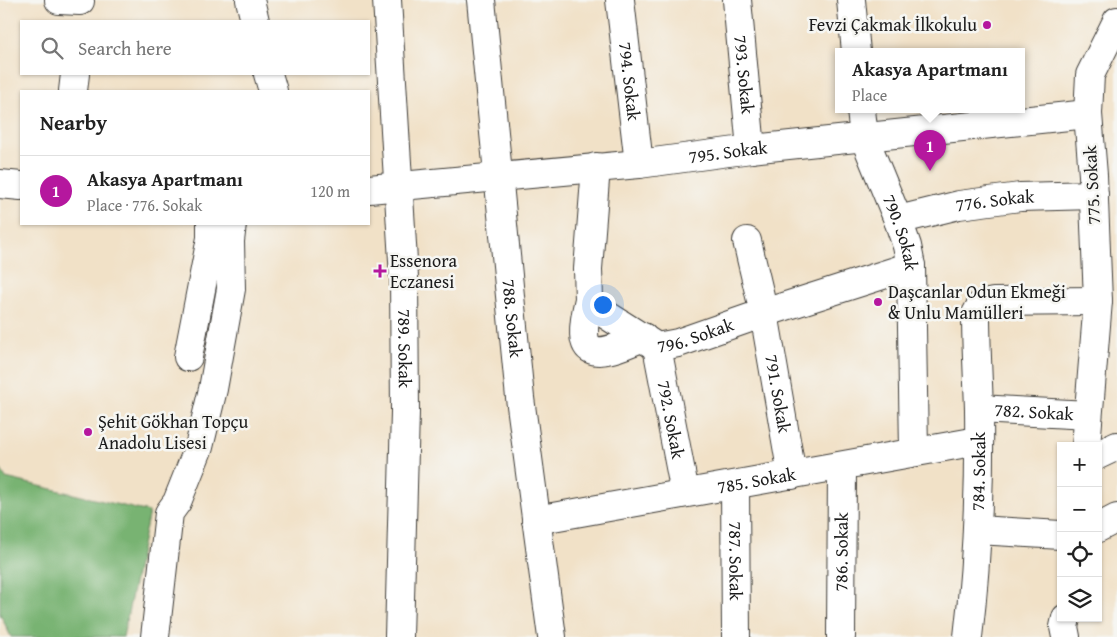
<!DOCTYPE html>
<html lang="en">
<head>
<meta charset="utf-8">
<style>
  body { margin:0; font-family:"Gentium Book Plus",serif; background:#f2f2f2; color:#222 }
  .controls { position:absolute; right:15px; bottom:15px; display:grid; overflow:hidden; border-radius:0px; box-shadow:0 1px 4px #0004 }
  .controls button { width:45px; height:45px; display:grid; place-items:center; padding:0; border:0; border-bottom:1px solid #e0e0e0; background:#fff; color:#222; font:25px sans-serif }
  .you { position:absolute; left:602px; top:304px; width:18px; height:18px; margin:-12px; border:4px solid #fff; border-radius:50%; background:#1a73e8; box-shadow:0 0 0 8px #1a73e833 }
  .badge { display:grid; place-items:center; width:32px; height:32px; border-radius:50%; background:#b5179e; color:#fff; font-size:16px; font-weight:700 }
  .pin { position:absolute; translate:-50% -41px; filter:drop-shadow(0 1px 2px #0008) }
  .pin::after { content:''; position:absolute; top:26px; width:18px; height:15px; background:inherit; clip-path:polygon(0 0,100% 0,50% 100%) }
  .popup { position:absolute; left:835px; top:48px; width:190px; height:65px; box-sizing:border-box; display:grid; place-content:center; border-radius:0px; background:#fff; filter:drop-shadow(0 1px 4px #0005); font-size:16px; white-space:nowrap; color:#767676 }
  .popup b { font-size:19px; color:#222 }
  .popup::after { content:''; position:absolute; left:50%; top:100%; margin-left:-10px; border:10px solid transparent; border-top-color:#fff }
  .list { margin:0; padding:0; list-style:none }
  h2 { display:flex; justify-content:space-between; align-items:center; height:65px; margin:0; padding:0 20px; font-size:21px }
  h2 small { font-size:16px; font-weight:400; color:#767676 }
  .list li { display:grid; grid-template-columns:32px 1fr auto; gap:15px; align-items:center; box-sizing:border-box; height:70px; padding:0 20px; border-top:1px solid #e0e0e0 }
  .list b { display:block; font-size:19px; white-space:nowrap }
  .list p { margin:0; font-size:16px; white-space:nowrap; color:#767676 }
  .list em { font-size:16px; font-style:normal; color:#767676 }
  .icon { flex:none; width:28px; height:28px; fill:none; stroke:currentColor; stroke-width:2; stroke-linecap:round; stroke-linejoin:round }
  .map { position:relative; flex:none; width:1117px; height:637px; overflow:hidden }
  .search { position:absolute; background:#fff; box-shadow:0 1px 4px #0004; left:20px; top:20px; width:350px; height:55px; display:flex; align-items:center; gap:12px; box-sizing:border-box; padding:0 18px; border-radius:0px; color:#767676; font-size:19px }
  .panel { position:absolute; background:#fff; box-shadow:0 1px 4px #0004; left:20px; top:90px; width:350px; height:135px; border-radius:0px }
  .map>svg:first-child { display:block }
</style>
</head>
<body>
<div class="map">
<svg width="1117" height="637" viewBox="0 0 1117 637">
  <rect width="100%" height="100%" fill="#f6f6f2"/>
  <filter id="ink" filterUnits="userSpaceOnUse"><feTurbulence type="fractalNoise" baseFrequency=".02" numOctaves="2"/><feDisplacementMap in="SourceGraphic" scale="10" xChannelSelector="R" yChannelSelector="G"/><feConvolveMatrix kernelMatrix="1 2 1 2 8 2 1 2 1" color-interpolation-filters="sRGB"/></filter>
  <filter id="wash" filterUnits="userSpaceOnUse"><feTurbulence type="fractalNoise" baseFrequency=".0096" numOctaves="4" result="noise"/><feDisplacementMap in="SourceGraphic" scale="20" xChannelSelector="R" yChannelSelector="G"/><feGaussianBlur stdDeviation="1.12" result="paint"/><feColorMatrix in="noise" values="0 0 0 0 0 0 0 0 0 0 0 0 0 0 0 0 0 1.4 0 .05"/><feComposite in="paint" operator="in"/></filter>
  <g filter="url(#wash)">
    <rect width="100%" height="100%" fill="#f1e1c7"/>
    <!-- forest -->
    <polygon fill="#78b372" stroke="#4a6847" points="0,468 6,478 149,512 123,637 11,637 0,614"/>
  </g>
  <g filter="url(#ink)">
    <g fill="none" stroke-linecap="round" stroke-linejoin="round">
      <defs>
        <g id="minor">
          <polyline points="59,0 80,1"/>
          <polyline points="250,0 255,21"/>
          <path id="s1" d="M 387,0 L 404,277 L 405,412 L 399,637"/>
          <path id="s2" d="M 481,0 L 520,398 L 552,637"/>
          <path id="s3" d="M 620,0 L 639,164"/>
          <path id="s4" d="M 737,0 L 751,149"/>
          <polyline points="851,0 856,52"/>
          <polyline points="268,74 273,91"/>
          <polyline points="73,91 75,74"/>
          <path id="s5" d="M 861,110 L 864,137 L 898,220 L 907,246 L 911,266 L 914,452"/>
          <path id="s6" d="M 596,167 L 588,269 L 589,299 L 597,309 L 657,347 L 678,343 L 764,313 L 911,266"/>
          <polyline points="0,184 21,186"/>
          <path id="s7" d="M 369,189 L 639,164 L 751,149 L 1088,114"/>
          <path id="s8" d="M 898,220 L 959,205 L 1020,197 L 1094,195"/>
          <path id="s9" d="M 747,241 L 764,313 L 792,475"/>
          <path d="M 589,299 C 574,361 593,359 643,337"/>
          <path id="s10" d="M 657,347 L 685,493"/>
          <polyline points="188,357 211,238 211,224"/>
          <path id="s11" d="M 979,409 L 1088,415"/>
          <polyline points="1086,446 1098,301 1093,175 1088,114 1090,75 1117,21"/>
          <polyline points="1098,455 1117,446"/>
          <path id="s12" d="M 735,485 L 736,637"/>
          <path id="s13" d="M 536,520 L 978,441"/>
          <polyline points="1098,528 1117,518"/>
          <polyline points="977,530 1061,535"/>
          <polyline points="1066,618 1064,627 1066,637"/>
          <polyline points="155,637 169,513 177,502 199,447 213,389 231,289 230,241 232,224"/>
          <path id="s14" d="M 841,637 L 842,466"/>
          <path id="s15" d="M 968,637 C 977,562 980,485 979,409 C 978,378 976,346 976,314 L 981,305 L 993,302 L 1098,301"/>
        </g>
      </defs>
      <!-- minor casing -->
      <use href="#minor" stroke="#3c3a36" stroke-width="30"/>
      <!-- minor -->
      <use href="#minor" stroke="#fff" stroke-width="28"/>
    </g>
  </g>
  <!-- markers -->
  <g fill="#b5179e" stroke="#f6f6f2" stroke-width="2">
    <circle cx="987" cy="25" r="5"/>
    <path d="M377.5 263.5h5v5h5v5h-5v5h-5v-5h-5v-5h5z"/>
    <circle cx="878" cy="302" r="5"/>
    <circle cx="88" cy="432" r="5"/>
  </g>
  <g text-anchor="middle" stroke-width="5" stroke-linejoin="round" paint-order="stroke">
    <!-- poi labels -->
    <g font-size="18" fill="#1c1c1c" stroke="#f6f6f2" text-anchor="start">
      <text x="977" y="31" text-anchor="end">Fevzi Çakmak İlkokulu</text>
      <text x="390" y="267">Essenora<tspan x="390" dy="21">Eczanesi</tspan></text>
      <text x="888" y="298">Daşcanlar Odun Ekmeği<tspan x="888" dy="21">&amp; Unlu Mamülleri</tspan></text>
      <text x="98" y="428">Şehit Gökhan Topçu<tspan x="98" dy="21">Anadolu Lisesi</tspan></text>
    </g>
    <!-- street labels -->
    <g font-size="18" fill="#1c1c1c" stroke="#f6f6f2">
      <text dy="6" stroke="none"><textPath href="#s4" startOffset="75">793. Sokak</textPath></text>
      <text dy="6" stroke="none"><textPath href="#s3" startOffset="82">794. Sokak</textPath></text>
      <text dy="6" stroke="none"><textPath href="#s7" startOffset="361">795. Sokak</textPath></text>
      <text transform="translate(1092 185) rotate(-93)" y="6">775. Sokak</text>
      <text dy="6" stroke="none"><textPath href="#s8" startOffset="99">776. Sokak</textPath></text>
      <text dy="6" stroke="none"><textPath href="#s5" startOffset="130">790. Sokak</textPath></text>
      <text dy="6" stroke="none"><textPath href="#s2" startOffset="320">788. Sokak</textPath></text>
      <text dy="6" stroke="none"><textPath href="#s6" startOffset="256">796. Sokak</textPath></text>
      <text dy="6" stroke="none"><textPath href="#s1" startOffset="349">789. Sokak</textPath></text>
      <text dy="6" stroke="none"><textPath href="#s9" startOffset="156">791. Sokak</textPath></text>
      <text dy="6" stroke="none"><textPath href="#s11" startOffset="55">782. Sokak</textPath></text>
      <text dy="6" stroke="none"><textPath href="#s10" startOffset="74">792. Sokak</textPath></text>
      <text dy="6" stroke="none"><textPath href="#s15" startOffset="166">784. Sokak</textPath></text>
      <text dy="6" stroke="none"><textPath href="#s13" startOffset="224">785. Sokak</textPath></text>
      <text dy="6" stroke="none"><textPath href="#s14" startOffset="85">786. Sokak</textPath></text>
      <text dy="6" stroke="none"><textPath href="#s12" startOffset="76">787. Sokak</textPath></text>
    </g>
  </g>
</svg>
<div class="controls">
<button>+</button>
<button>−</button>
<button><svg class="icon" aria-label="locate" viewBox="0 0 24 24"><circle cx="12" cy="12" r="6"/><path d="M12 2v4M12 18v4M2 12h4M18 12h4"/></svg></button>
<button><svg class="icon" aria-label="layers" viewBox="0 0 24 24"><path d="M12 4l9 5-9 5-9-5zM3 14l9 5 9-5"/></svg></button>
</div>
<div class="you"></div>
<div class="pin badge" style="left:930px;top:171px">1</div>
<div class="popup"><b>Akasya Apartmanı</b>Place</div>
<div class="search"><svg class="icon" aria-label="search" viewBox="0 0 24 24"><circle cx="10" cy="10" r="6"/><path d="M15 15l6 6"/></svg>Search here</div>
<section class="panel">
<h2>Nearby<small></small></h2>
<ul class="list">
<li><span class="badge">1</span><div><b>Akasya Apartmanı</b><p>Place · 776. Sokak</p></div><em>120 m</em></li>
</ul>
</section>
</div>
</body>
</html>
